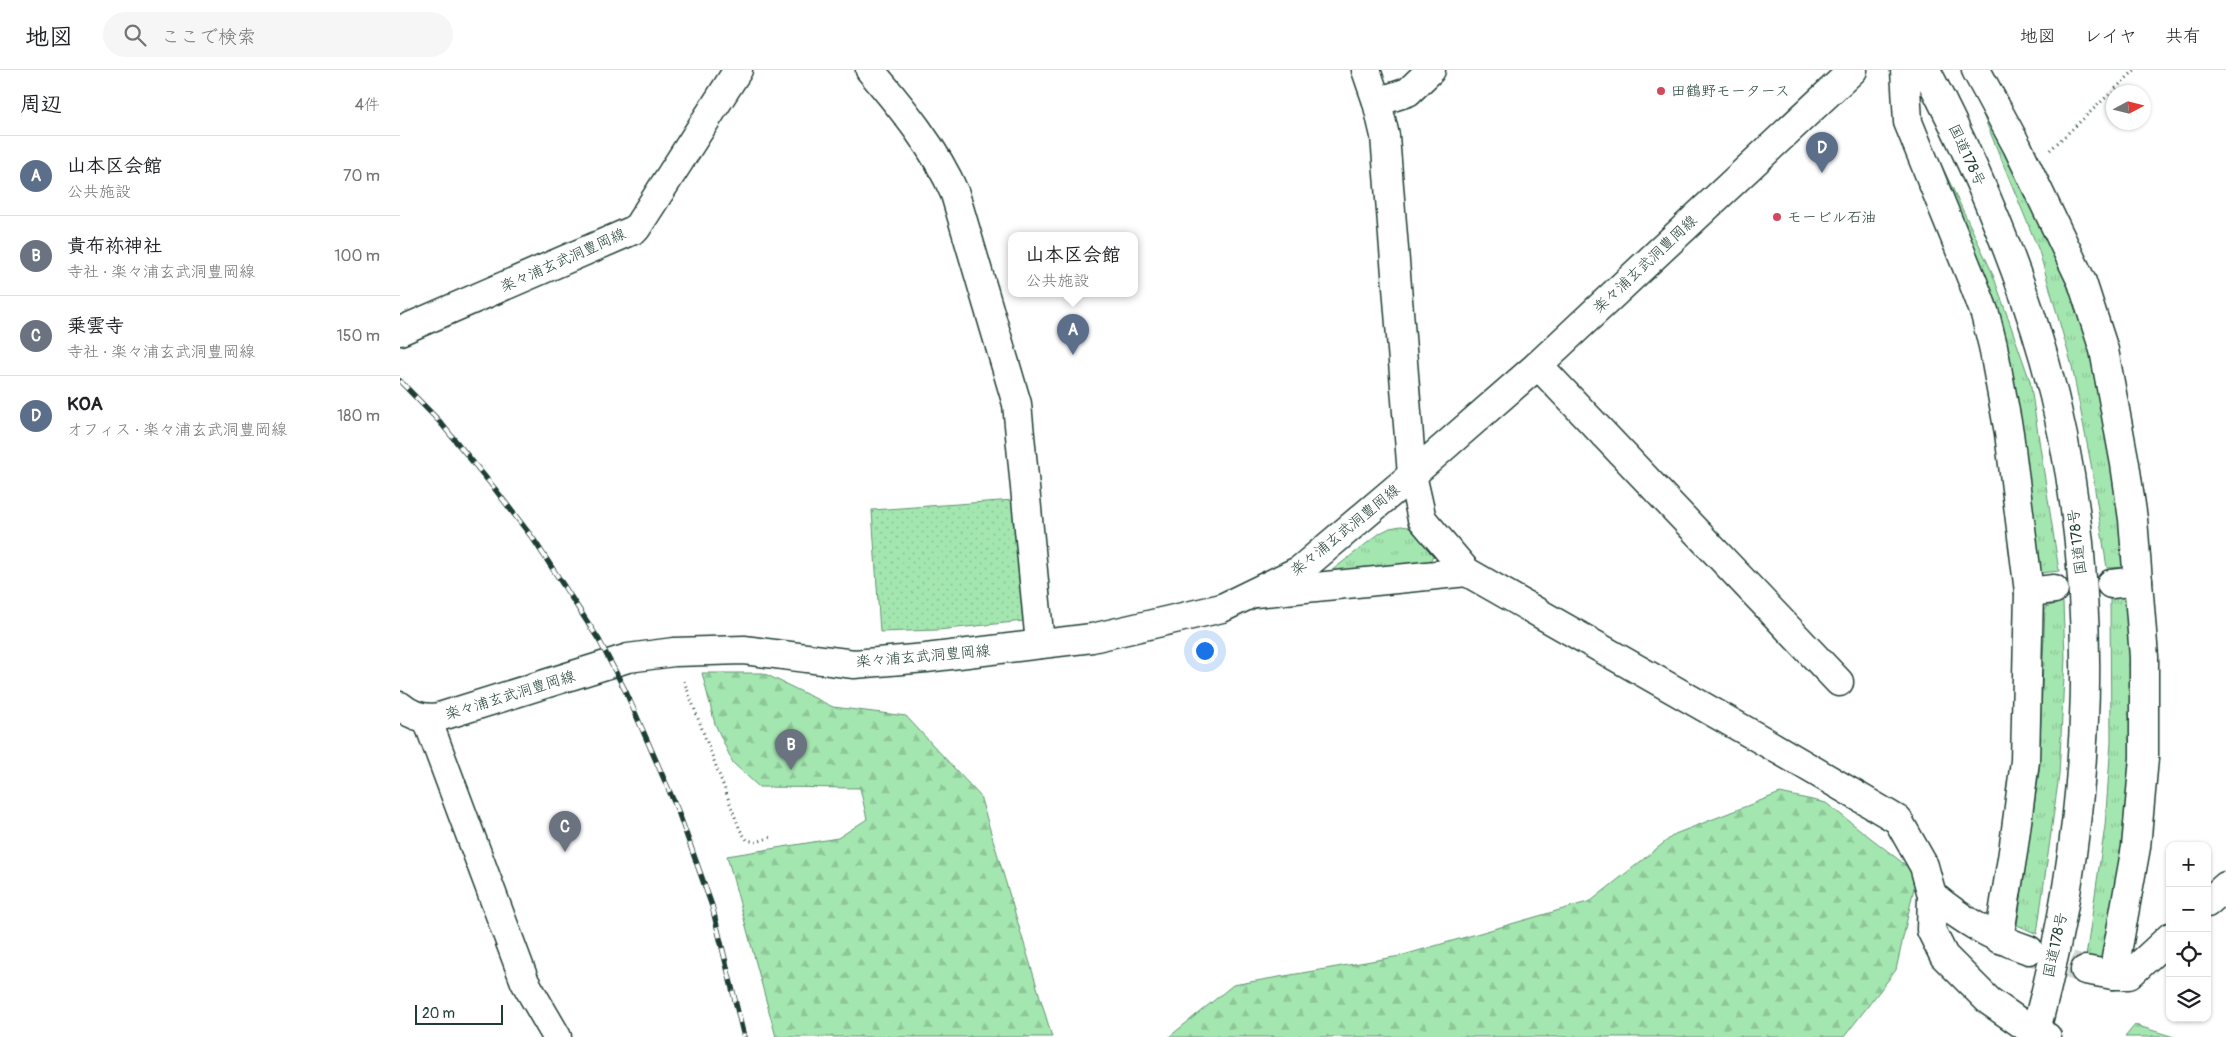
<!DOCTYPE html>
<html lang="ja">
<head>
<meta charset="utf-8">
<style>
  body { margin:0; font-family:Pangolin,"Klee One",sans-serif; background:#f6f6f6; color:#202124 }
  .controls { position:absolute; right:15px; bottom:15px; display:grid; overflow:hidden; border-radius:10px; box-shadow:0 1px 4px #0004 }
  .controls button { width:45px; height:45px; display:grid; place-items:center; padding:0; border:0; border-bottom:1px solid #e0e0e0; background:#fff; color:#202124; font:25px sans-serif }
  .compass { position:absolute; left:1706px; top:15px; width:45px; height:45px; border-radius:50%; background:#fff; box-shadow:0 1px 4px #0004; rotate:83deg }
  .scale { position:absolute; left:15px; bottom:12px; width:88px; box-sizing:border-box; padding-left:5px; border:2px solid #1f3d34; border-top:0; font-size:14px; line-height:18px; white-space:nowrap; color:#1f3d34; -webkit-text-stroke:4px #fff; paint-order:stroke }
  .you { position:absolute; left:804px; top:580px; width:18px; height:18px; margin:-12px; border:4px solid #fff; border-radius:50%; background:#1a73e8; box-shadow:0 0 0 8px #1a73e833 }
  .badge { display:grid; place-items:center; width:32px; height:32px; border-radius:50%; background:#ea580c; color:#fff; font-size:16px; font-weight:700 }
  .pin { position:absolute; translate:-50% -41px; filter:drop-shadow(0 1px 2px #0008) }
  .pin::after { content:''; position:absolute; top:26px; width:18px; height:15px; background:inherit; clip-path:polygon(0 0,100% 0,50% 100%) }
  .popup { position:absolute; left:608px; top:162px; width:130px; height:65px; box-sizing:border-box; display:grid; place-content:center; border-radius:10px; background:#fff; filter:drop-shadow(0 1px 4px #0005); font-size:16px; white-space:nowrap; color:#757577 }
  .popup b { font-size:19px; color:#202124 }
  .popup::after { content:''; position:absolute; left:50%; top:100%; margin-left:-10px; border:10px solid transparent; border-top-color:#fff }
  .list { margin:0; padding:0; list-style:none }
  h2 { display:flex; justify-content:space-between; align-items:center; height:65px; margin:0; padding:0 20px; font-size:21px }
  h2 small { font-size:16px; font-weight:400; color:#757577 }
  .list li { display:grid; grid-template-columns:32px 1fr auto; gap:15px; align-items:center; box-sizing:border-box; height:80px; padding:0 20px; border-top:1px solid #e0e0e0 }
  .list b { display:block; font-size:19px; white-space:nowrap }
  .list p { margin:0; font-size:16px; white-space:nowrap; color:#757577 }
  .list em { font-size:16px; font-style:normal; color:#757577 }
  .icon { flex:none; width:28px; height:28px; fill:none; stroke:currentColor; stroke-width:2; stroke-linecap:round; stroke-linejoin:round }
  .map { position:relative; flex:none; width:1826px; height:967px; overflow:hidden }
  header { display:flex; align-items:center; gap:30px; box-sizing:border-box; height:70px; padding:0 25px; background:#fff; border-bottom:1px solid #e0e0e0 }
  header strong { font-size:24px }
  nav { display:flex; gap:28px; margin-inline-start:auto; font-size:18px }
  .search { width:350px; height:45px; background:#f6f6f6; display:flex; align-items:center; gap:12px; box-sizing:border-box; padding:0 18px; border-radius:28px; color:#757577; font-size:19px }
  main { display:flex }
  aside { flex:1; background:#fff }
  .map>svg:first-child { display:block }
</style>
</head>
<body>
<header>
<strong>地図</strong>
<div class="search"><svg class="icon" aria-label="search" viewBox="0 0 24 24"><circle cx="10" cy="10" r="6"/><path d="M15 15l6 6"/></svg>ここで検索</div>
<nav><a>地図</a><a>レイヤ</a><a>共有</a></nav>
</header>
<main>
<aside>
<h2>周辺<small>4件</small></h2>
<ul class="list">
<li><span class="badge" style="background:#5c6f8a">A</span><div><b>山本区会館</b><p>公共施設</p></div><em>70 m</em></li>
<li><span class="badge" style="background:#6b7280">B</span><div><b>貴布祢神社</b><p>寺社 · 楽々浦玄武洞豊岡線</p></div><em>100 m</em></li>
<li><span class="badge" style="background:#6b7280">C</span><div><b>乗雲寺</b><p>寺社 · 楽々浦玄武洞豊岡線</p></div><em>150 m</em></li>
<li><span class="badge" style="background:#5c6f8a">D</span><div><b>KOA</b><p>オフィス · 楽々浦玄武洞豊岡線</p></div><em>180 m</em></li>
</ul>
</aside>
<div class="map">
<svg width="1826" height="967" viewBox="0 0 1826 967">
  <defs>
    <pattern id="grass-tufts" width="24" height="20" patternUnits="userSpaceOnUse" patternTransform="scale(1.25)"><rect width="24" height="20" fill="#a4e6b0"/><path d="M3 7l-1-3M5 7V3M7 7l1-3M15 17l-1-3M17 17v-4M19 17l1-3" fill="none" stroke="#8dc698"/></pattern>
    <pattern id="forest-firs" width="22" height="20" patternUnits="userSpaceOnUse" patternTransform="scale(1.25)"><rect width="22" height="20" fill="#a4e6b0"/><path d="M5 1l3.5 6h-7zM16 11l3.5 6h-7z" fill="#8dc698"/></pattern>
    <pattern id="park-dots" width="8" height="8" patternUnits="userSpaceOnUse" patternTransform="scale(1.25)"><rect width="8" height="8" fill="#a4e6b0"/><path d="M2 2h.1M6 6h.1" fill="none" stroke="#8dc698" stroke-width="1.8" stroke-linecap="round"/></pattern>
  </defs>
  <rect width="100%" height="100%" fill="#fff"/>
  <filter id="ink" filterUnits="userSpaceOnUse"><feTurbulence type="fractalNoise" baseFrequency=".02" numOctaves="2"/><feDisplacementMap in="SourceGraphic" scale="10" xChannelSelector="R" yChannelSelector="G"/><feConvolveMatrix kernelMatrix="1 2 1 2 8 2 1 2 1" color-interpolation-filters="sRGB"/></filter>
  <g filter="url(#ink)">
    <!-- grass -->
    <g fill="url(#grass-tufts)" stroke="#629272">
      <polygon points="1569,11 1654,176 1674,226 1693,285 1729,497 1707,498 1691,394 1672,296 1639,181"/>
      <polygon points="1526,62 1592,202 1630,311 1659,501 1641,503 1631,424 1616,343"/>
      <polygon points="1001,456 1008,457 1033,480 1034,484 1029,493 926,505 980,463 990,458"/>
      <polygon points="1729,526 1733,615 1728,764 1704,888 1686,887 1705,756 1711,672 1710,529"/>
      <polygon points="1663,532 1665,588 1659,705 1637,864 1617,855 1639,702 1645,537"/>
    </g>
    <!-- forest -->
    <g fill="url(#forest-firs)" stroke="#629272">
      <polygon points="302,603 363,603 433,637 506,646 580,726 652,967 376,967 327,786 438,768 467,749 460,718 359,717 333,693 315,654"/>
      <polygon points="1380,723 1426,733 1517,804 1496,900 1444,967 769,967 833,915 1000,886 1191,831 1275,764"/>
      <polygon points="1735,955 1774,967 1725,967"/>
    </g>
    <!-- park -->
    <polygon fill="url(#park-dots)" stroke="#629272" points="614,430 624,551 538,560 480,562 472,440"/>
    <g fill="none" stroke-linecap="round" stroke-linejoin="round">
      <!-- street-tunnel -->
      <polyline stroke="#d2d8d6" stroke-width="28" stroke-dasharray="28 14" stroke-linecap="butt" points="1630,881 1685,900"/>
      <defs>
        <g id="street">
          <path d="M 470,0 C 502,38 536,79 555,124 L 617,334 L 640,574"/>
          <polyline points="1505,0 1508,52 1573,212 1585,244 1593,276 1609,363 1629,522 1625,691 1613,782 1599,869"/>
          <polyline points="1576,0 1617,76 1682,212 1704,280 1725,394 1733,449 1744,587 1744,688 1736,777 1713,905"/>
          <polyline points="977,32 1008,22 1031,0"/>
          <polyline points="1138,295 1439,612"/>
          <polyline points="1012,405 1022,449 1067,502 1362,670 1498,750 1524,796 1532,825 1531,860 1544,886 1589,931 1635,963 1647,967"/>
          <polyline points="1711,514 1738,511"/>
          <polyline points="1629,522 1654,519"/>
          <polyline points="855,523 1067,502"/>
          <polyline points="27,649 125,912 157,967"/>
          <path d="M 1532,825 C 1562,850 1591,867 1629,880"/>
          <polyline points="1807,833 1826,816"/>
          <polyline points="1685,900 1713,905 1729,905 1770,867"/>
        </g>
        <g id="secondary">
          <polyline points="966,0 977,32 985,66 1012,405"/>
          <polyline points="0,261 236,159 338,0"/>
          <path d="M 0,636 C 12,646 24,650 39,647 L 228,588 L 274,582 L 344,580 L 454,594 L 526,588 L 692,568 L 822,538 L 900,500 L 1012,405 L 1138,295 L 1453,0"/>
        </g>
        <path id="highway" d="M 1526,0 C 1574,92 1615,188 1644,288 C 1706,506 1694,750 1634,967"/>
      </defs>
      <!-- street casing -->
      <use href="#street" stroke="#1f3d34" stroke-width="31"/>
      <!-- secondary casing -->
      <use href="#secondary" stroke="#1f3d34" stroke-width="31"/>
      <!-- highway casing -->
      <use href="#highway" stroke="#1f3d34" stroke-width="31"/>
      <!-- path -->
      <g stroke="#1f3d34" stroke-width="3" stroke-dasharray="1 4" stroke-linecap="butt">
        <polyline points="1650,80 1735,0"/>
        <polyline points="284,611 340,760 347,770 357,772 374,766"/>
      </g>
      <!-- street -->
      <use href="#street" stroke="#fff" stroke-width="28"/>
      <!-- secondary -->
      <use href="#secondary" stroke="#fff" stroke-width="28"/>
      <!-- highway -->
      <use href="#highway" stroke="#fff" stroke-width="28"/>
      <defs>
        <polyline id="rail" points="0,311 40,352 95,419 134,470 199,570 226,622 278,741 312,836 344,967"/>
      </defs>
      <!-- rail casing -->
      <use href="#rail" stroke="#1f3d34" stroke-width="5.5"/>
      <!-- rail -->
      <use href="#rail" stroke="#fff" stroke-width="4" stroke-dasharray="11" stroke-linecap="butt"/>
    </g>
  </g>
  <!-- markers -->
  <g fill="#d1495b" stroke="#fff" stroke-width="2">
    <circle cx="1261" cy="21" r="5"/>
    <circle cx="1377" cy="147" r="5"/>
  </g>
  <g text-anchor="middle" stroke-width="4.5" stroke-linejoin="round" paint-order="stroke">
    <!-- poi labels -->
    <g font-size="15" fill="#1f3d34" stroke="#fff" text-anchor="start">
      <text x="1271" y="26">田鶴野モータース</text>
      <text x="1387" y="152">モービル石油</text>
    </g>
    <!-- street labels -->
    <g font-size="15" fill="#1f3d34" stroke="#fff">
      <text transform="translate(1567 85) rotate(65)" y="5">国道178号</text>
      <text transform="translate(163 190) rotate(-24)" y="5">楽々浦玄武洞豊岡線</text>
      <text transform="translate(1245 194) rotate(-43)" y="5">楽々浦玄武洞豊岡線</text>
      <text transform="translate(945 460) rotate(-39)" y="5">楽々浦玄武洞豊岡線</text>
      <text transform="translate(1677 472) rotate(-97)" y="5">国道178号</text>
      <text transform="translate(523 586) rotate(-5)" y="5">楽々浦玄武洞豊岡線</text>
      <text transform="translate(110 625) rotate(-17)" y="5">楽々浦玄武洞豊岡線</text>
      <text transform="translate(1655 875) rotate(-78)" y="5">国道178号</text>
    </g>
  </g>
</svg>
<div class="controls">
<button>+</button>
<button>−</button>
<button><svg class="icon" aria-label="locate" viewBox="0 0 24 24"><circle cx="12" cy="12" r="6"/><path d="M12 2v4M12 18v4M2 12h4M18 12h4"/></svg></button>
<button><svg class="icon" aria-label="layers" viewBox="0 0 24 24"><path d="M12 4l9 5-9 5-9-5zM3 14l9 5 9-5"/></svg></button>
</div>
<svg class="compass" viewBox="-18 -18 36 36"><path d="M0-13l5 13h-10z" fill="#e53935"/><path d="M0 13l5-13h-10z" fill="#757577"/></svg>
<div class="scale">20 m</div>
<div class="you"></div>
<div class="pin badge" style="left:673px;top:285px;background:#5c6f8a">A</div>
<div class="popup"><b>山本区会館</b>公共施設</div>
<div class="pin badge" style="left:391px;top:700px;background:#6b7280">B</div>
<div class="pin badge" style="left:165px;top:782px;background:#6b7280">C</div>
<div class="pin badge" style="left:1422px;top:103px;background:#5c6f8a">D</div>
</div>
</main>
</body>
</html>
